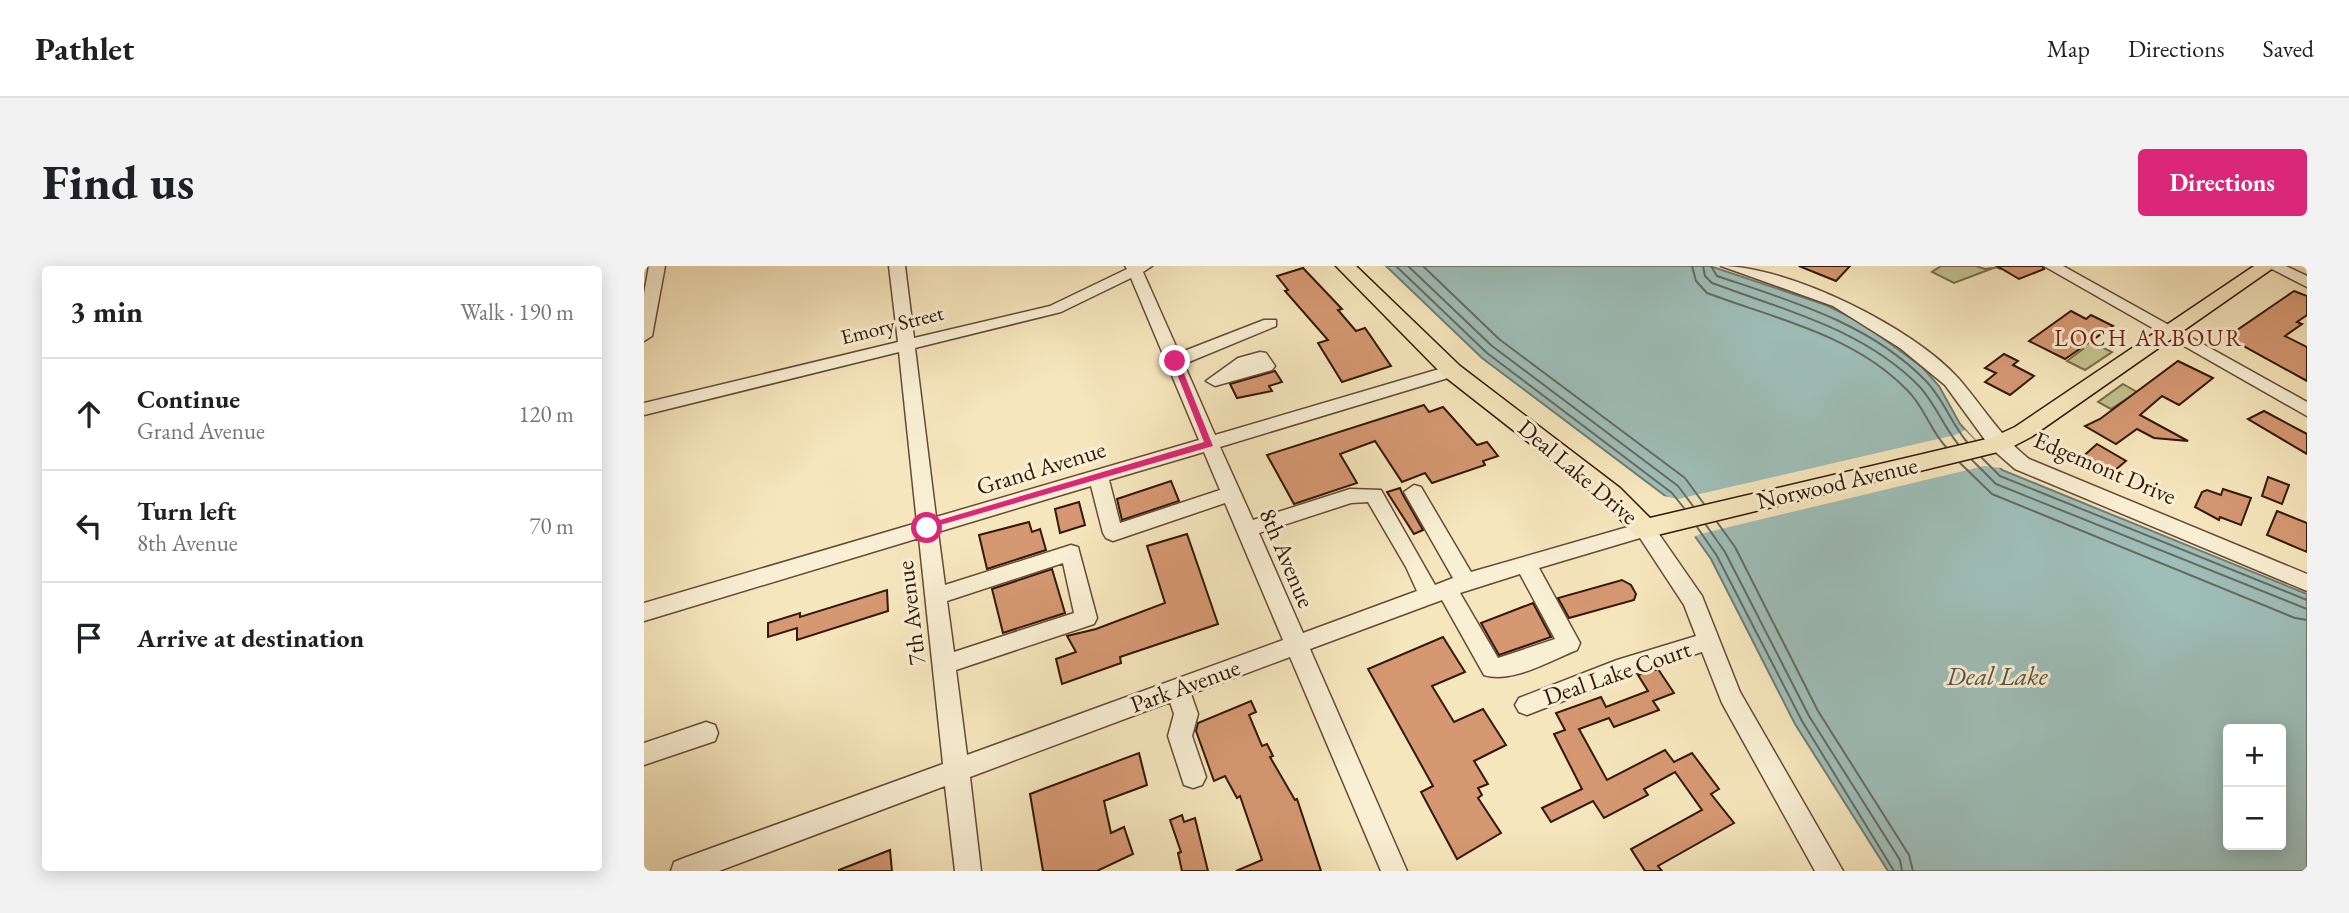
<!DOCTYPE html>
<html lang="en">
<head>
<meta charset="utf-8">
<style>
  body { margin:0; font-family:"EB Garamond",serif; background:#f2f2f2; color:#202124 }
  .controls { position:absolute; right:21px; bottom:21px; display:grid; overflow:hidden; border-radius:7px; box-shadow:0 4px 18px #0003 }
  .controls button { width:63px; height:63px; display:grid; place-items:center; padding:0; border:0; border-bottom:2px solid #e0e0e0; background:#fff; color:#202124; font:35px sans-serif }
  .stop { position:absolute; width:21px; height:21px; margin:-16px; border:5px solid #db2777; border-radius:50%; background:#fff }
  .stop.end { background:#db2777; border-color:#fff; box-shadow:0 2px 7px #0008 }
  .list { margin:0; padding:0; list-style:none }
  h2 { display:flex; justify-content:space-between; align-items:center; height:91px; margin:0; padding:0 28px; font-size:30px }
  h2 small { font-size:23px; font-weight:400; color:#757577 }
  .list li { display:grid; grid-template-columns:46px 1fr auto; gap:21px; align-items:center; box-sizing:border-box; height:112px; padding:0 28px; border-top:2px solid #e0e0e0 }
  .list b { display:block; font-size:26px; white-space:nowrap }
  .list p { margin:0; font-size:23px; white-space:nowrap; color:#757577 }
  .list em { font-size:23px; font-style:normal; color:#757577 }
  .icon { flex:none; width:38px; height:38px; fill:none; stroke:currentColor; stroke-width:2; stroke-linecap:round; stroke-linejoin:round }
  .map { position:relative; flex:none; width:1663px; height:605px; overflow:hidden; border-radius:7px }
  header { display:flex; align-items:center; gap:42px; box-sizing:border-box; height:98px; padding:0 35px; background:#fff; border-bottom:2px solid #e0e0e0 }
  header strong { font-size:33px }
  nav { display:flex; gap:38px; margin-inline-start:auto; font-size:24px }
  .intro { display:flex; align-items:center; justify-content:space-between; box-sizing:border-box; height:168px; padding:0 42px }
  h1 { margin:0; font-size:49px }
  .button { padding:18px 32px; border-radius:7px; background:#db2777; color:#fff; font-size:24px; font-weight:700 }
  main { display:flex; gap:42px; padding:0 42px }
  aside { flex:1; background:#fff; border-radius:7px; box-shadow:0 4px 18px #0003 }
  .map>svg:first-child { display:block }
</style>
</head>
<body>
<header>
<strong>Pathlet</strong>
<nav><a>Map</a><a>Directions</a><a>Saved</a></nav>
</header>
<div class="intro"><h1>Find us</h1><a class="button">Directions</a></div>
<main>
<aside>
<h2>3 min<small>Walk · 190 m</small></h2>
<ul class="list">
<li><svg class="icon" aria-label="ahead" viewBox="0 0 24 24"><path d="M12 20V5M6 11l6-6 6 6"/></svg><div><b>Continue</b><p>Grand Avenue</p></div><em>120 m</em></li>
<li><svg class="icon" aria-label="left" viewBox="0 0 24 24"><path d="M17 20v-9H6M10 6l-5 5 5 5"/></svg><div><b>Turn left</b><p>8th Avenue</p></div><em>70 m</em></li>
<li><svg class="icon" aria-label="arrive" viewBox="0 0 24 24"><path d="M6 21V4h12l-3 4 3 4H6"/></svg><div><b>Arrive at destination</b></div></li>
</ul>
</aside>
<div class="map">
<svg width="1663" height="605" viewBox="0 0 1663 605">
  <rect width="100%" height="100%" fill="#f6e6bd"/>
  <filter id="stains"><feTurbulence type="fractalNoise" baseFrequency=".00286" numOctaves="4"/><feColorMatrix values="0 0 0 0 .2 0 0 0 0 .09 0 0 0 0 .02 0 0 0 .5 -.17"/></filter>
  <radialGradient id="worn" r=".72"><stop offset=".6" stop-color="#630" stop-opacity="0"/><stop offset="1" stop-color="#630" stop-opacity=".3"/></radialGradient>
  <!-- green -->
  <g fill="#c3c38d" stroke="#7b6d4a" stroke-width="2">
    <polygon points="1297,0 1332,0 1341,3 1364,0 1356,3 1352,1 1310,17 1288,6"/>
    <polygon points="1438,71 1468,86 1441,104 1423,95 1439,83 1429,76"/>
    <polygon points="1479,118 1493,126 1467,143 1454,136"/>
  </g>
  <!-- water -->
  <path fill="#9ebeb8" stroke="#737b72" stroke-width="2" fill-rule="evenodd" d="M 742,0 L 1066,0 L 1182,39 L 1218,57 L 1278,101 L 1295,120 L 1316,158 L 1358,204 L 1663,328 L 1663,605 L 1244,605 L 1151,458 L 1067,293 L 1024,232 L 838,92 ZM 1584,463 L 1637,463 L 1637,579 L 1584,579 Z"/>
  <!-- pier -->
  <polygon fill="#f6e6bd" points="1321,164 1358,202 1340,200 1056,268 1050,271 1050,275 1020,230 1034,233 1311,169"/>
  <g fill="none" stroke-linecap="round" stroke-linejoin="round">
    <!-- shore -->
    <g stroke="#686a60" stroke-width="2">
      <polyline points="752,0 843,87 1028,227 1040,242"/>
      <polyline points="764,0 848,80 1034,220 1049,240"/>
      <polyline points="779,0 855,73 1041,212 1060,238"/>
      <path d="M 1048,0 L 1052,15 L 1063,27 C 1132,53 1210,69 1263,124 C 1280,140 1286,164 1302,181"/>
      <path d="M 1059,0 L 1061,10 L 1068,17 C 1140,44 1219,63 1275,120 C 1291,137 1299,160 1314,178"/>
      <path d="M 1067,0 L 1073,10 C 1147,35 1225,57 1281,114 C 1299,132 1307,157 1323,176"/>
      <polyline points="1338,192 1356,210 1663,334"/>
      <polyline points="1328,194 1352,218 1663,343"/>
      <polyline points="1316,197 1348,228 1651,352 1663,354"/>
      <polyline points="1073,256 1091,281 1174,445 1265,589 1269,605"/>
      <polyline points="1062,259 1081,286 1165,450 1256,594 1258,605"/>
      <polyline points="1053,261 1073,290 1158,455 1250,605"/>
    </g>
  </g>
  <!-- building -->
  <g fill="#d59873" stroke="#331708" stroke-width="2">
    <polygon points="1155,0 1206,0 1192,15"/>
    <polygon points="1353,0 1398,0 1400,3 1375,13"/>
    <polygon points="659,2 698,43 694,44 712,65 721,62 747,100 698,116 674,77 684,74 641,25 644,24 633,10"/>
    <polygon points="1650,25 1663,30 1663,49 1653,56 1658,58 1641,70 1663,81 1663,115 1583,71"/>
    <polygon points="1427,45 1442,53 1447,49 1469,60 1421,93 1385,75"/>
    <polygon points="1360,88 1374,95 1369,99 1390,110 1366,129 1341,116 1352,107 1341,102"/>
    <polygon points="1534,95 1569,112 1535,139 1518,130 1496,149 1544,175 1510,172 1493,163 1472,178 1441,160 1456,153"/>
    <polygon points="631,105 638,116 625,120 628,125 593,132 586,118"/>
    <polygon points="780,139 785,146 799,141 833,179 843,176 854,190 839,195 841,199 788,217 781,207 758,216 731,175 696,188 713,217 650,238 623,189"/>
    <polygon points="1620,145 1663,168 1663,188 1604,153"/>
    <polygon points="1453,178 1482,195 1470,205 1463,201 1457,206 1435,194"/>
    <polygon points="1624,211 1645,219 1638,238 1618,230"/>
    <polygon points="527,215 535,235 478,254 473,233"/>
    <polygon points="756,222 758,227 779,264 770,268 743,226"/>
    <polygon points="1579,223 1607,232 1597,259 1576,251 1575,254 1551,241 1558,226 1563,224 1577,229"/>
    <polygon points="435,236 441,259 416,267 411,243"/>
    <polygon points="1633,245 1663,257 1663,286 1623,269"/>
    <polygon points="385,256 388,266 396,263 402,284 343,303 335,269"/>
    <polygon points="543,268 574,358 476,391 477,397 418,418 412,393 432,386 423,370 452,363 521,337 503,280"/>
    <polygon points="408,303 421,347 359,367 348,323"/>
    <polygon points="978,314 987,319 992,328 990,334 925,352 914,332"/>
    <polygon points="243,324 244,345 153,374 153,362 124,371 124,357 156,347 156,351"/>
    <polygon points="889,337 907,371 855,389 837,357"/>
    <polygon points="799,371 821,406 788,420 810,456 839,443 862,479 830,495 844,518 834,522 838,529 834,532 857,567 813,593 777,526 789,520 724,403"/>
    <polygon points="1014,403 1030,427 1009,435 1015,444 970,461 965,452 935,463 963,514 1021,484 1030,496 1048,487 1075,523 1067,528 1090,557 1014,600 1018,605 1001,605 987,583 1058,544 1031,506 1000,523 1004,529 960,552 949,535 907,556 898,542 938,523 910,468 921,464 912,447 957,431 962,441 1004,425 994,409"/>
    <polygon points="607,435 612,446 605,449 618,480 623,478 629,490 626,491 651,534 653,533 677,605 592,605 618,594 596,530 593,532 581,510 570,515 552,465 554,457"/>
    <polygon points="495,487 503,519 460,535 467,567 480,561 489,588 453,605 399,605 386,528"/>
    <polygon points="538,549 540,556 551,552 564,605 538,605 534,587 537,586 526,554"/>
    <polygon points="246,584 248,605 195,605 195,604"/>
  </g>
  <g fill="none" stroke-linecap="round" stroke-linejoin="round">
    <defs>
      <g id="minor">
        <polygon points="5,0 21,0 8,70 0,75 0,28"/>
        <path d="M 245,0 L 261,0 L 270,72 L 406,40 L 483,3 L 481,0 L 508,0 L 499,6 L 535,87 L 620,54 L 632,54 L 632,60 L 540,98 L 571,169 L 802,101 L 814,101 L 817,105 L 814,109 L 576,181 L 609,254 L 706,223 L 737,224 L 791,319 L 809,312 L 760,226 L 770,219 L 777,221 L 827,306 L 1001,256 L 1008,258 L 1058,330 L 1096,426 L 1199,605 L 1171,605 L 1078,437 L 1058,386 L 986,409 L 883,449 L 875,446 L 871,439 L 875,432 L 973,394 L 1052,370 L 1040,339 L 996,272 L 895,302 L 936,377 L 933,384 C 907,394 868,418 840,409 L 798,334 L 666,383 L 763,605 L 737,605 L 646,391 L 547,428 L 554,448 L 548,470 L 562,511 L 558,519 L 549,522 L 540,519 L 524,470 L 530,448 L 526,436 L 326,511 L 337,605 L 311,605 L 301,520 L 75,605 L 27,605 L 30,596 L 40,592 L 299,498 L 275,272 L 0,355 L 0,337 L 273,257 L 255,86 L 0,149 L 0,137 L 254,76 ZM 487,12 L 555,174 L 292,251 L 271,82 L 417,46 ZM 560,186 L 576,224 L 476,257 L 465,214 ZM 447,220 L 459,267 L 462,272 L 469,275 L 581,237 L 639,374 L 323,489 L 312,404 L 450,358 L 453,352 L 434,281 L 427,279 L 301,319 L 294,266 ZM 724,236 L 762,301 L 773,325 L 659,367 L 615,267 L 707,237 ZM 419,297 L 430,347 L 310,386 L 303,335 ZM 876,308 L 911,373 L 854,392 L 816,327 Z"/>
        <path d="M 1077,0 C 1145,0 1270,62 1315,113 C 1339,141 1356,170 1385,193 L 1663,308 L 1663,325 L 1371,203 L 1347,182 L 1301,119 L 1256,82 L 1189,40 Z"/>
        <polygon points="1400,0 1419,0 1663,136 1663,150"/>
        <polygon points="1622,0 1642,0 1663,10 1663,21"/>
        <polygon points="616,86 622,87 631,100 628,104 571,120 562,115 594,92"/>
        <polygon points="62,456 71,459 74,467 71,475 0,499 0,477"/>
      </g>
      <polygon id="major" points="692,0 712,0 816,100 976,222 1006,252 1347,172 1371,161 1610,0 1632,0 1387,171 1362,184 1001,272 992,270 958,234 800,110"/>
    </defs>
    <!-- minor casing -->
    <use href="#minor" stroke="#644b35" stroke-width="3"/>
    <!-- major casing -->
    <use href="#major" stroke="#331708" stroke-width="3"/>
    <!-- minor -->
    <use href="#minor" fill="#f9efd4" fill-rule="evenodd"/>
    <!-- major -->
    <use href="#major" fill="#f6e6bd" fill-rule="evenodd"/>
  </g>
  <!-- route -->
  <polygon fill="#db2777" points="527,93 535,95 569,180 279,264 279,259 560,176"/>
  <g text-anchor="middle" stroke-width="6" stroke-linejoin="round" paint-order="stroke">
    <!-- far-street labels -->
    <g font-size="21" fill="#331708" stroke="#f9efd4">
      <text transform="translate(248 59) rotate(-14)" y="7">Emory Street</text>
    </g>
    <!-- far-quarter labels -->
    <g font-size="23" letter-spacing="2" fill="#7a1f14" stroke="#f9efd4">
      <text x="1505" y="80">LOCH ARBOUR</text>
    </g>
    <!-- street labels -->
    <g font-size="24" fill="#331708" stroke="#f9efd4">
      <text transform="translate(397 202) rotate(-17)" y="8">Grand Avenue</text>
      <text transform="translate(1461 202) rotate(23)" y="8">Edgemont Drive</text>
      <text transform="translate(934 206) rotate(40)" y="8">Deal Lake Drive</text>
      <text transform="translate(1193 217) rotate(-13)" y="8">Norwood Avenue</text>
      <text transform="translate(643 292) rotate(67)" y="8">8th Avenue</text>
      <text transform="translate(267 347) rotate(-97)" y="8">7th Avenue</text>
      <text transform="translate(973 407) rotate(-19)" y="8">Deal Lake Court</text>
      <text transform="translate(541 420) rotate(-20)" y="8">Park Avenue</text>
    </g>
    <!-- water labels -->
    <g font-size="26" font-style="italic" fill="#585146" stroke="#f9efd4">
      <text x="1353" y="419">Deal Lake</text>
    </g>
  </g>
  <rect width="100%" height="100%" filter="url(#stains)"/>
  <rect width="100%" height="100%" fill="url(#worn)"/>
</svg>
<div class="controls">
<button>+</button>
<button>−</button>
</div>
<div class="stop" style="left:283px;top:262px"></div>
<div class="stop end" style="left:531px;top:95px"></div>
</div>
</main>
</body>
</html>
